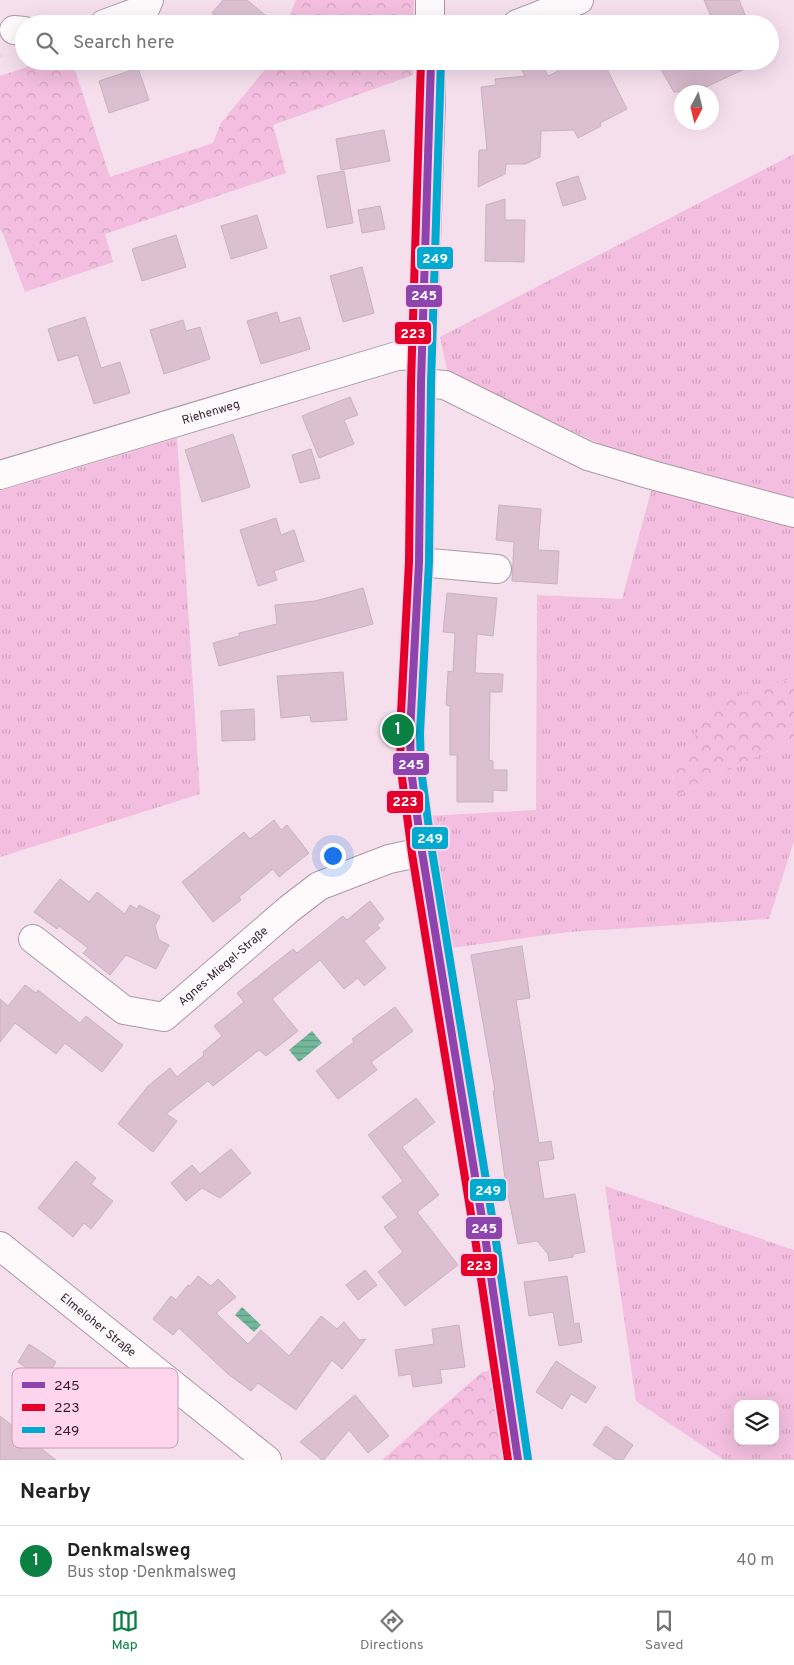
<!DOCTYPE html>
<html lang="en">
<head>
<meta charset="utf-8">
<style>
  body { margin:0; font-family:Overpass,sans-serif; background:#f2f2f2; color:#222 }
  .controls { position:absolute; right:15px; bottom:15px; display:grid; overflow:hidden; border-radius:10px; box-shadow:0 5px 20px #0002 }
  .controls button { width:45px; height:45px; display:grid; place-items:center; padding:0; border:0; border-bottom:1px solid #e0e0e0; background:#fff; color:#222; font:25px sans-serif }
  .compass { position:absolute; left:674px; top:85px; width:45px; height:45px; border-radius:50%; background:#fff; box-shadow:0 5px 20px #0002; rotate:187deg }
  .you { position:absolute; left:332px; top:855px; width:18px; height:18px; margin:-12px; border:4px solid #fff; border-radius:50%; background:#1a73e8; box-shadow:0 0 0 8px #1a73e833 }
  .badge { display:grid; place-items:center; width:32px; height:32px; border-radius:50%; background:#0b8043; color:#fff; font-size:16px; font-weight:700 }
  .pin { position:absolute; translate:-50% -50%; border:2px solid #fff; box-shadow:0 1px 5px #0006 }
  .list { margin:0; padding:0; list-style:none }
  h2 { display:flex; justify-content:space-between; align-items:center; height:65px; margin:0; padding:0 20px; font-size:21px }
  h2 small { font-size:16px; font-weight:400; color:#767676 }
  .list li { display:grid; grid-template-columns:32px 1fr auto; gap:15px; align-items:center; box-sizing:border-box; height:70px; padding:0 20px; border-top:1px solid #e0e0e0 }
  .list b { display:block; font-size:19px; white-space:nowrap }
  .list p { margin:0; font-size:16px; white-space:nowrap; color:#767676 }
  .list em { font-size:16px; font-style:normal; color:#767676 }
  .icon { flex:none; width:28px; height:28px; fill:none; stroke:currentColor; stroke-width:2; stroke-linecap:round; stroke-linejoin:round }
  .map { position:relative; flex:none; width:794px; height:1460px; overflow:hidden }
  .search { position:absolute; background:#fff; box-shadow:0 5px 20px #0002; left:15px; right:15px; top:15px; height:55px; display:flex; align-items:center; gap:12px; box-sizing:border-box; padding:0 18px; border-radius:28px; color:#767676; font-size:19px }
  .sheet { height:135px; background:#fff }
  nav { display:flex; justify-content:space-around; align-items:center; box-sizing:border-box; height:70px; border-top:1px solid #e0e0e0; background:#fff; font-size:14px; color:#767676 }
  nav a { display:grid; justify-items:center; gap:2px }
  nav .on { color:#0b8043 }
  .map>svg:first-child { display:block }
</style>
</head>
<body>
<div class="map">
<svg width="794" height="1460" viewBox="0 0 794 1460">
  <defs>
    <pattern id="grass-tufts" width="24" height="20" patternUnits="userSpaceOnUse" patternTransform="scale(1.25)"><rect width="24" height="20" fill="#f3bedf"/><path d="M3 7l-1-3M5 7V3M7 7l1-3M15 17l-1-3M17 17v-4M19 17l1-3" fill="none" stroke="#d1a3c0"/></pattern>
    <pattern id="forest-crowns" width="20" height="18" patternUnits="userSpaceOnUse" patternTransform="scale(1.25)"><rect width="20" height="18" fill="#f3bedf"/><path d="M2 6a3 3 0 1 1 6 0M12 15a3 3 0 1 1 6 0" fill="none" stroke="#d1a3c0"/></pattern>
    <pattern id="water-rules" width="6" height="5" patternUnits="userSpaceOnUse" patternTransform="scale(1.25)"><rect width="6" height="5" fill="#74b89c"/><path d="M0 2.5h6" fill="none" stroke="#60957f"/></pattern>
  </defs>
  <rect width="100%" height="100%" fill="#f5dfec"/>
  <!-- grass -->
  <g fill="url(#grass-tufts)" fill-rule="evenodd">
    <polygon points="794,154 794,503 659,471 448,374 440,337"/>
    <polygon points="177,438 200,794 0,857 0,491"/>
    <polygon points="653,484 794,526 794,679 768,683 672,773 674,797 794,738 794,841 769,919 568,932 451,948 427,816 536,810 537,595 622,599"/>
    <path d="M 605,1186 L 794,1250 L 794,1460 L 724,1460 L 636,1401 ZM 738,1404 L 775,1404 L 775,1441 L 738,1441 Z"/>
  </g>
  <!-- forest -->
  <g fill="url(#forest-crowns)">
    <polygon points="296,0 414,0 413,24 286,24"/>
    <polygon points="45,61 72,61 110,177 213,143 221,123 272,61 413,61 413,75 273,125 286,173 105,234 113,262 25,292 2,231 0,230 0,76"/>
    <polygon points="794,679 794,738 674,797 672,773 712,708 768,683"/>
    <polygon points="492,1370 507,1460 382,1460 482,1372"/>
  </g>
  <!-- water -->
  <g fill="url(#water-rules)">
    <polygon points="312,1031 322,1043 299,1062 289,1050"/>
    <polygon points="242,1307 261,1325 254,1332 235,1315"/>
  </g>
  <!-- building -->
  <g fill="#ddbfd2" stroke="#c7b4bf">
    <polygon points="223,0 247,0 276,24 226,24 212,13"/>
    <polygon points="704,0 739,0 749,24 714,24"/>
    <polygon points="517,61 541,61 548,76 578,61 603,61 627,109 600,123 601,126 578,138 574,130 541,131 540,157 525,164 506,164 505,174 478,187 479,150 487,150 481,87 496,85 495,79 525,76"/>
    <polygon points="656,61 762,61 695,92 674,92"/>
    <polygon points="138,68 149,100 109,113 99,81"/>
    <polygon points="384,130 390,161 341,170 336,139"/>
    <polygon points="344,171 353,223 327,228 317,176"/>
    <polygon points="578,176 586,199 563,206 556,183"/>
    <polygon points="505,199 505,220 525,220 524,262 485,261 486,205"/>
    <polygon points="380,206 385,229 362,233 358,210"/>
    <polygon points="257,215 267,248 231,259 221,226"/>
    <polygon points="176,235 186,267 142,281 132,249"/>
    <polygon points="362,267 374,313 343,322 330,276"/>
    <polygon points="277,312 280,323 300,317 310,349 261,364 247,321"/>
    <polygon points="85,317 101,368 120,362 130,393 94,404 78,355 58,361 48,329"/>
    <polygon points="183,320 186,331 200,327 210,359 164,374 150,330"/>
    <polygon points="350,397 358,415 344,420 354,444 319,458 302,416"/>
    <polygon points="233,434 250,487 202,502 185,450"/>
    <polygon points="311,449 320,478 300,483 292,455"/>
    <polygon points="499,505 541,509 538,550 559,551 557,584 512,581 514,542 496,540"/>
    <polygon points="276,518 281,535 294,530 304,561 274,571 277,580 258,586 240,530"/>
    <polygon points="363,588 373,624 219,666 213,643 239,636 239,633 277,624 275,605 315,601"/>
    <polygon points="447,593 497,598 493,636 477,634 475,673 503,674 502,692 490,692 489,760 493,761 493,770 507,770 507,791 493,790 493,802 457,802 457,755 450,755 450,706 446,705 448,671 453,672 455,633 443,632"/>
    <polygon points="343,672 347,720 311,722 310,715 281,718 277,676"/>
    <polygon points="254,709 255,740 222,741 221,711"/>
    <polygon points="274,820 281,830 287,825 309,853 279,877 273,869 239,897 241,900 213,922 182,882 244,832 250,839"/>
    <polygon points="60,879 89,902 97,892 125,914 130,905 137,909 139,905 160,916 155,926 159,940 169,945 156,969 126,955 110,975 83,953 88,948 59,926 57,929 34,912"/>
    <polygon points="370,901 384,919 377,925 380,928 364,941 386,968 364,986 358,978 344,989 320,960 272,999 298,1031 266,1056 259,1050 213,1086 208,1081 166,1114 177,1121 153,1152 118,1124 148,1086 170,1068 177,1077 204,1055 203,1052 222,1036 214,1026 244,1002 237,993 293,949 297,953 343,916 347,920"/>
    <polygon points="522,946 530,998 516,1000 539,1143 551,1141 554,1159 538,1161 544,1199 575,1194 585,1252 573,1254 573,1257 549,1261 548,1254 537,1241 518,1244 506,1185 493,1091 495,1091 471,955"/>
    <polygon points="25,985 36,993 38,990 80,1023 86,1016 123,1045 102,1072 65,1043 56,1054 15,1023 0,1042 0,999 8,1006"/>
    <polygon points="395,1007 413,1031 371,1062 377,1070 338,1099 316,1071 354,1042 352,1039"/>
    <polygon points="416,1098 435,1122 402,1147 439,1195 417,1212 458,1265 405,1306 378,1272 403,1252 384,1227 398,1217 382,1197 403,1181 368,1135"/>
    <polygon points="231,1149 251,1173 220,1198 202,1188 186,1201 171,1183 192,1165 200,1174"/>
    <polygon points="76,1161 96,1178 91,1184 113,1201 91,1229 84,1223 73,1237 38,1208"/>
    <polygon points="365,1270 377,1285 358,1300 346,1285"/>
    <polygon points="198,1276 211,1286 218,1279 236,1297 216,1313 248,1344 261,1330 289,1356 321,1316 337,1329 344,1322 359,1340 366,1339 342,1369 332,1360 296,1410 258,1383 251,1391 228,1374 179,1328 173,1335 153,1319 171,1296 176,1300 188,1285 190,1286"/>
    <polygon points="567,1276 574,1324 579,1323 582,1342 559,1346 553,1312 529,1316 524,1282"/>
    <polygon points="459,1325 465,1367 440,1370 442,1383 413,1387 411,1374 399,1376 395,1350 434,1344 432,1329"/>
    <polygon points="29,1344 56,1362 44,1380 18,1362"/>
    <polygon points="556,1361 596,1387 586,1403 571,1394 562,1409 536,1392"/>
    <polygon points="355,1395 389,1436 368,1453 349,1430 324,1460 322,1460 300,1442"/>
    <polygon points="0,1416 56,1460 0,1460"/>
    <polygon points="606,1426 633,1445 623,1460 616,1460 593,1445"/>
  </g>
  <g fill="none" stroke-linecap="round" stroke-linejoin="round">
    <defs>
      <g id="minor">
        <polyline points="430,0 430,24"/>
        <polyline points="104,24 145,9 149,0"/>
        <polyline points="517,24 579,0"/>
        <polyline points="14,30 24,31"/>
        <polyline points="431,61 431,101 421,383 419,562 410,733 411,770 422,852 486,1243 518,1460"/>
        <polyline points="421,383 445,385 588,456 652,475 794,513"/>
        <path id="s1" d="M 0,475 L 397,356 L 422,355"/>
        <polyline points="419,562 497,569"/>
        <path id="s2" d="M 33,939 L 124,1010 L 164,1017 L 289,909 L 319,886 L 389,859 L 422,852"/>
        <path id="s3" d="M 0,1246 L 267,1460"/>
      </g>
    </defs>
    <!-- minor casing -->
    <use href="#minor" stroke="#ab99a4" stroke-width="30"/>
    <!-- path -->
    <polyline stroke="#e2dce0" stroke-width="3" stroke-dasharray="4 4" stroke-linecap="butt" points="0,57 4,50"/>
    <!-- minor -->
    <use href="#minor" stroke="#fefafc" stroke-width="28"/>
    <defs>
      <polyline id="bus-1" points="431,61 421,383 419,562 410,733 411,770 422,852 486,1243 518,1460"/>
      <polyline id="bus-2" points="421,61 411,383 409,562 400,732 401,770 412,854 476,1245 508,1460"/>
      <polyline id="bus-3" points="441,61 431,383 429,562 420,733 421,769 432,851 496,1241 528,1459"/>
    </defs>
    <!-- bus-1 casing -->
    <use href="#bus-1" stroke="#ffd5ee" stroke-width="11"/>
    <!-- bus-2 casing -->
    <use href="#bus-2" stroke="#ffd5ee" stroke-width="11"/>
    <!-- bus-3 casing -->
    <use href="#bus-3" stroke="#ffd5ee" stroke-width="11"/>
    <!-- bus-1 -->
    <use href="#bus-1" stroke="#8e44ad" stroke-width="8"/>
    <!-- bus-2 -->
    <use href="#bus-2" stroke="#e4002b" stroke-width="8"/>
    <!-- bus-3 -->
    <use href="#bus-3" stroke="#00a9ce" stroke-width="8"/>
  </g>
  <g text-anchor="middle" stroke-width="5" stroke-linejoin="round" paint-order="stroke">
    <!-- street labels -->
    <g font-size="12" fill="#321f2b" stroke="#ffd5ee">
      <text dy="4" stroke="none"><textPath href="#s1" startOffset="220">Riehenweg</textPath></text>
      <text dy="4" stroke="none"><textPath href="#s2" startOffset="234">Agnes-Miegel-Straße</textPath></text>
      <text dy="4" stroke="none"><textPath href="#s3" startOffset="126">Elmeloher Straße</textPath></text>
    </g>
  </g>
  <!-- legend -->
  <rect x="12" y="1368" width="166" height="80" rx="8" fill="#ffd5ee" stroke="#c29eb4" stroke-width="1"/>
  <rect x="22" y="1382" width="23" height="6" fill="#8e44ad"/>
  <rect x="22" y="1404" width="23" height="7" fill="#e4002b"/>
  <rect x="22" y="1427" width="23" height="6" fill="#00a9ce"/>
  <g font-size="14" fill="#321f2b">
    <text x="54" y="1390">245</text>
    <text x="54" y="1412">223</text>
    <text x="54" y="1435">249</text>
  </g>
  <g stroke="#ffd5ee" stroke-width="2">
    <rect x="416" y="246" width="38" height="24" rx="5" fill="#00a9ce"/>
    <rect x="405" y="284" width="38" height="24" rx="5" fill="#8e44ad"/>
    <rect x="394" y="321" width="38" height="24" rx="5" fill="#e4002b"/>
    <rect x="392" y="752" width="38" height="24" rx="5" fill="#8e44ad"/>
    <rect x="386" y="790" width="38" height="24" rx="5" fill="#e4002b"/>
    <rect x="411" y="826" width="38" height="24" rx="5" fill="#00a9ce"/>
    <rect x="469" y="1178" width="38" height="24" rx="5" fill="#00a9ce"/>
    <rect x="465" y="1216" width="38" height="24" rx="5" fill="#8e44ad"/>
    <rect x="460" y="1253" width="38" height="24" rx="5" fill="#e4002b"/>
  </g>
  <g font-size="14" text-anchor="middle" font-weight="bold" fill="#fff">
    <text x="435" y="263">249</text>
    <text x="424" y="300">245</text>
    <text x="413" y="338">223</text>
    <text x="411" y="769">245</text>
    <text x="405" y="806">223</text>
    <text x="430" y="843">249</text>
    <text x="488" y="1195">249</text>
    <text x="484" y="1233">245</text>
    <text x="479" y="1270">223</text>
  </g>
</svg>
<div class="controls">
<button><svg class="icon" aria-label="layers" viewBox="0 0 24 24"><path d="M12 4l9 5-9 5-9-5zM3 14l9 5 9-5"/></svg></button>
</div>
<svg class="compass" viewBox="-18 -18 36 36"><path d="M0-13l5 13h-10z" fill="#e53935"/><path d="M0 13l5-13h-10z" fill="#767676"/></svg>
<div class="you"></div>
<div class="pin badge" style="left:398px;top:730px">1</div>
<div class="search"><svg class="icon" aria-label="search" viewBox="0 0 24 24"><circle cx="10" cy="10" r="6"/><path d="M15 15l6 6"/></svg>Search here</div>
</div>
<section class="sheet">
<h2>Nearby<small></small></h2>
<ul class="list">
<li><span class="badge">1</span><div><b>Denkmalsweg</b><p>Bus stop · Denkmalsweg</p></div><em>40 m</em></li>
</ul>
</section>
<nav>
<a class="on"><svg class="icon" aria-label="map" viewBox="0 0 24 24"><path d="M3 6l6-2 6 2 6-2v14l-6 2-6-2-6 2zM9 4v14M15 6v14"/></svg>Map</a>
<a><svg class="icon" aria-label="directions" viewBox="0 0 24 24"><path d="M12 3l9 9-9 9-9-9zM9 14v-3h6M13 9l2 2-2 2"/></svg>Directions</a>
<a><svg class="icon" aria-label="saved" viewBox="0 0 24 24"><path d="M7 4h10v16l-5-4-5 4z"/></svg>Saved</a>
</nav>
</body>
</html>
